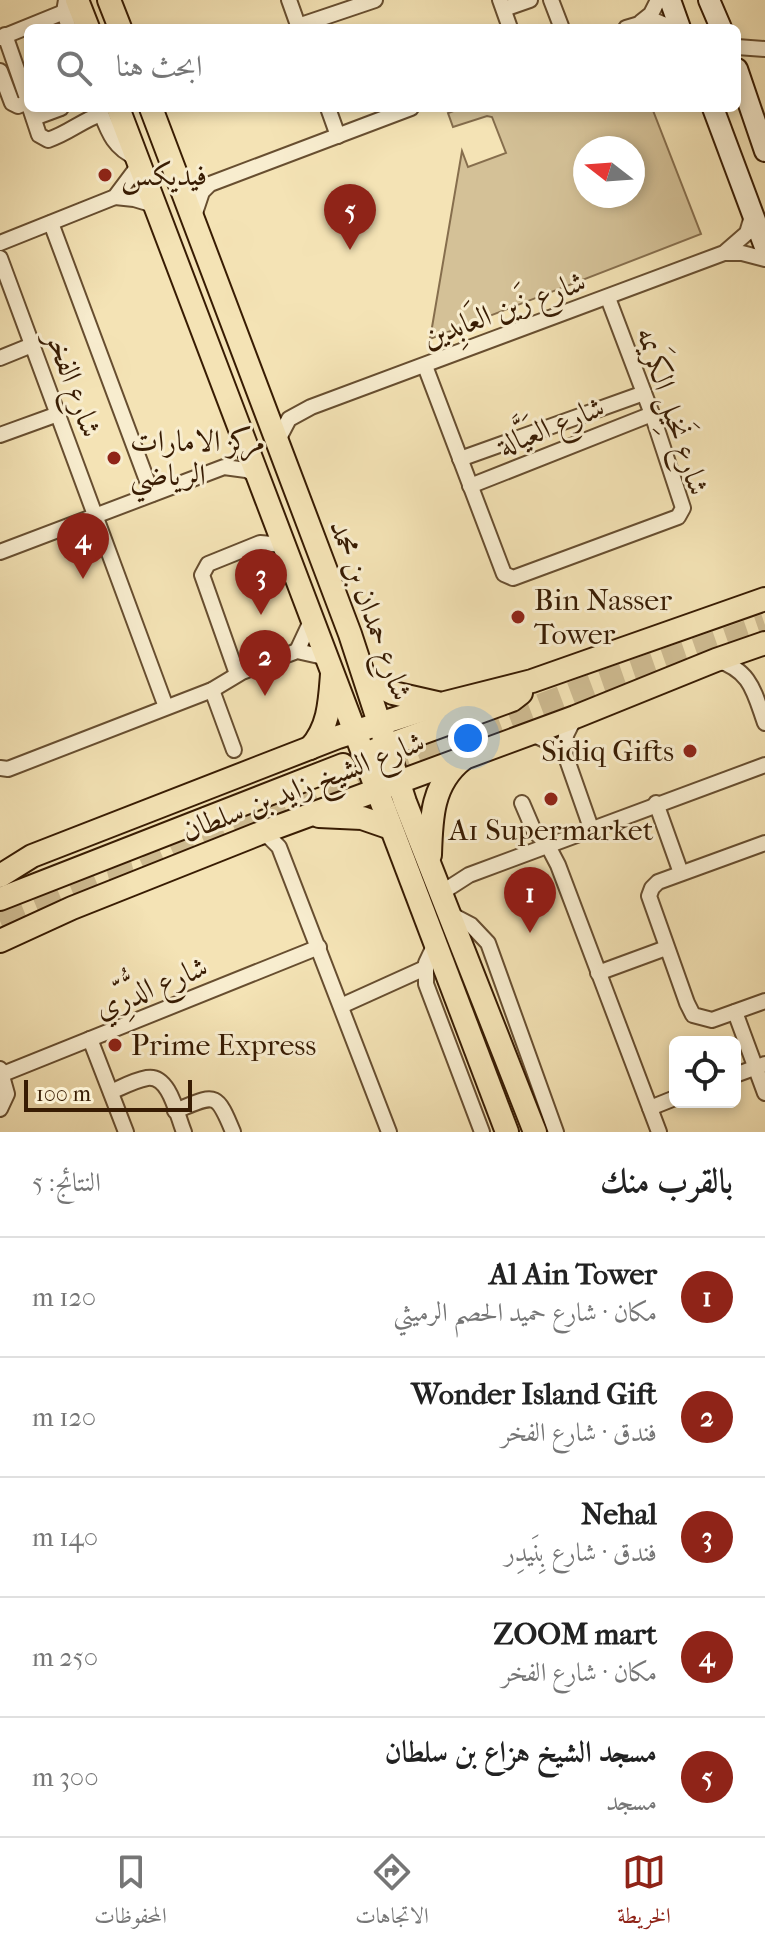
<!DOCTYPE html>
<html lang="ar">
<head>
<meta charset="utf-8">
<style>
  body { margin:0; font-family:"IM FELL French Canon",Amiri,serif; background:#f2f2f2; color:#222; direction:rtl }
  .controls { position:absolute; right:24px; bottom:24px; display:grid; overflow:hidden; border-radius:12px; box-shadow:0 4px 12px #0003 }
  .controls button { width:72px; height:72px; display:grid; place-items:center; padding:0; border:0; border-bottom:2px solid #e0e0e0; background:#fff; color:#222; font:40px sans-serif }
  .compass { position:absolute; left:573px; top:136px; width:72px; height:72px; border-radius:50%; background:#fff; box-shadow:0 4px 12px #0003; rotate:287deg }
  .scale { position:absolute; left:24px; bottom:20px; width:168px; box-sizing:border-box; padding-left:8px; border:4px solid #381c03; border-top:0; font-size:22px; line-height:28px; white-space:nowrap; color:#381c03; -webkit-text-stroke:6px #f8edcf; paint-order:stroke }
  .you { position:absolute; left:468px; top:738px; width:28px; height:28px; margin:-20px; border:6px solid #fff; border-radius:50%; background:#1a73e8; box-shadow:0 0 0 12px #1a73e833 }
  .badge { display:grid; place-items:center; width:52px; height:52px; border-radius:50%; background:#8f2418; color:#fff; font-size:26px; font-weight:700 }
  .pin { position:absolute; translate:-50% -66px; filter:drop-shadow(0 2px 4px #0008) }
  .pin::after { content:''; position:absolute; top:42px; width:28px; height:24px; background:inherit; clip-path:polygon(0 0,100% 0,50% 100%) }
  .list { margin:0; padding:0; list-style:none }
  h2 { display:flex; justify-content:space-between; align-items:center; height:104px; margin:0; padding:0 32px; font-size:34px }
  h2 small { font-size:26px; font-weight:400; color:#767676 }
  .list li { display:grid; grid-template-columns:52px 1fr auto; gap:24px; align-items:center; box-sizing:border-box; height:120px; padding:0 32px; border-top:2px solid #e0e0e0 }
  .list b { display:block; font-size:30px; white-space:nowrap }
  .list p { margin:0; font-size:26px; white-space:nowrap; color:#767676 }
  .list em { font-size:26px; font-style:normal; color:#767676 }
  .icon { flex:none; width:44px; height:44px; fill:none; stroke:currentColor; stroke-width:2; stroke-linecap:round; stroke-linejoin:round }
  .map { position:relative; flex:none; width:765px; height:1132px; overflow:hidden; direction:ltr }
  .search { position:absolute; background:#fff; box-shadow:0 4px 12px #0003; left:24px; right:24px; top:24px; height:88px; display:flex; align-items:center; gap:20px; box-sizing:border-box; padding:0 28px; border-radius:12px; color:#767676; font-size:30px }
  .sheet { height:704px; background:#fff }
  nav { display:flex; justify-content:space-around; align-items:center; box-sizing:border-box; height:112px; border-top:2px solid #e0e0e0; background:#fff; font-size:22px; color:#767676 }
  nav a { display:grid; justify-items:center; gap:4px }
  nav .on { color:#8f2418 }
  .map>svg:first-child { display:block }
</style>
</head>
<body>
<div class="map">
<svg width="765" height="1132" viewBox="0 0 765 1132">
  <rect width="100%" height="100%" fill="#f4e3b5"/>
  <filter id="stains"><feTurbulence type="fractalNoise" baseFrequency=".0025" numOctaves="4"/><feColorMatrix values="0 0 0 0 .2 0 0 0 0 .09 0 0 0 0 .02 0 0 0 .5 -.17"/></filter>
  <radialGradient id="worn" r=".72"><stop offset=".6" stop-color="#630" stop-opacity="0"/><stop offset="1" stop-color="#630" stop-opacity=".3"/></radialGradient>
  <!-- green -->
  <path fill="#d4c197" stroke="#866e4d" stroke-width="2" fill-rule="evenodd" d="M 462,108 L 652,108 L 701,234 L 430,339 L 462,151 L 468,167 L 506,153 L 492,117 L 487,116 L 453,127 L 448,113 ZM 585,148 L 633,148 L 633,196 L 585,196 Z"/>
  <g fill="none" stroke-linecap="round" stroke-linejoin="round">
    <!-- trunk-tunnel -->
    <polyline stroke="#cebb91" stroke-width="22" stroke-dasharray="22 11" stroke-linecap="butt" points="144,869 359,773 598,683 765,625"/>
    <!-- motorway-tunnel -->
    <polyline stroke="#cebb91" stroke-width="26" stroke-dasharray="26 13" stroke-linecap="butt" points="0,921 108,877 153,865"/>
    <defs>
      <g id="minor">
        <polyline points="66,0 64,12 69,28"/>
        <polyline points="289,0 299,28"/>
        <polyline points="500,0 510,28"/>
        <polyline points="551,0 561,26"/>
        <polyline points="504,9 530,0"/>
        <polyline points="641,22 651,14 658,0"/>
        <polyline points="298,26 375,0"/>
        <polyline points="626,28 653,20 673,28"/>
        <polyline points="5,35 28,101"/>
        <polyline points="0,38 64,12"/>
        <polyline points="737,47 765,49"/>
        <polyline points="0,71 12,103 18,106 28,102"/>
        <path d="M 30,108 L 39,135 L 48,140 C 69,133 81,121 101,114"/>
        <path d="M 99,108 C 108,131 113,148 137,158"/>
        <polyline points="328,108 338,136"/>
        <polyline points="34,118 61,108"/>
        <polyline points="115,197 134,199 154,205"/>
        <polyline points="194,216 202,192 210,184 411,108"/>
        <polyline points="51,223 152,494"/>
        <polyline points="0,243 115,197 139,165"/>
        <polyline points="725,253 742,253 765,259"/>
        <polyline points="0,258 166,707"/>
        <polyline points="0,358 32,345"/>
        <polyline points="425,366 504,574 513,578 678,517 683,508 652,414 608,298"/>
        <polyline points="0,435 58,414"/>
        <polyline points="278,440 289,419 311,407 724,253 747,233 753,213"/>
        <polyline points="460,459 644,393"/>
        <polyline points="470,486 652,414"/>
        <polyline points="0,552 224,467 246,470 257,475"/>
        <polyline points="297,651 312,619"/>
        <path d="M 716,660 C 751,670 754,692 765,723"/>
        <polyline points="237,674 202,575 208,564 260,543 284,545"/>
        <polyline points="212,690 234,750"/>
        <polyline points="575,717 566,735 565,754 591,828"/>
        <polyline points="530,733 549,742 565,754"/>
        <polyline points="0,768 8,769 212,690 242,672 297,651 328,658"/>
        <polyline points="522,803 534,831 547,844 558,865 659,1132"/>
        <polyline points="656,803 681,873"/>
        <polyline points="258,834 268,836 279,847 389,1132"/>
        <polyline points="765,843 658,882 652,888 649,896 687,1003 693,1015 712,1020 765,1001"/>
        <polyline points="441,893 469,875 765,765"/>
        <polyline points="450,914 471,925 488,943 556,1132"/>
        <polyline points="435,944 426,963 426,984 482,1132"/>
        <polyline points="598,973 666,948"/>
        <polyline points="341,1006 425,968"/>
        <polyline points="735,1012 765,1093"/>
        <polyline points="90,1039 126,1132"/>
        <polyline points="3,1074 319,947"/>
        <polyline points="735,1075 765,1064"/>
        <path d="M 111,1092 C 122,1087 135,1080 147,1078 C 170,1074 177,1116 184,1132"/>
        <polyline points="650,1108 675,1098"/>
        <polyline points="0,1109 7,1094 0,1069"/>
        <path d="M 175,1111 C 215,1095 216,1090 233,1132"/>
      </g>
      <g id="secondary">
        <polyline points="670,0 680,28"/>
        <polyline points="709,0 721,28"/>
        <polyline points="737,69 765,151"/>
        <polyline points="713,108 765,247"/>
      </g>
      <g id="primary">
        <polyline points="77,0 88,28"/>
        <polyline points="109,0 120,28"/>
        <polyline points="118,108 507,1132"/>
        <polyline points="151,108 350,634 405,802 535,1132"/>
        <polyline points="366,680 393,693 437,703"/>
        <path d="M 310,748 C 329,728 330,701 332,674"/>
        <polyline points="375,750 512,700 521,693"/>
        <polyline points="319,816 362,818 391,828"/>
        <path d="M 430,855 C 431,818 432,783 463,759"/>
        <polyline points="0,876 32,856 338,737 445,703 532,681 765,599"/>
        <polyline points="0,941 72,908 258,834 575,717 716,660 765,643"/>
      </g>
      <polyline id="trunk" points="0,899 343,765"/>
    </defs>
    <!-- minor casing -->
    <use href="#minor" stroke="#674e30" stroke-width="18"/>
    <!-- secondary casing -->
    <use href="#secondary" stroke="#381c03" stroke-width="24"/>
    <!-- primary casing -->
    <use href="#primary" stroke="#381c03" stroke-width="26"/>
    <!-- trunk casing -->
    <use href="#trunk" stroke="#381c03" stroke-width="26"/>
    <!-- minor -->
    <use href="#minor" stroke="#f8edcf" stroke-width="14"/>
    <!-- secondary -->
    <use href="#secondary" stroke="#f8edcf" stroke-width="20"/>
    <!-- primary -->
    <use href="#primary" stroke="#f4e3b5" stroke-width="22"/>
    <!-- trunk -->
    <use href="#trunk" stroke="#f4e3b5" stroke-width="22"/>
  </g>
  <!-- markers -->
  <g fill="#8f2418" stroke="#f8edcf" stroke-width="3">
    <circle cx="105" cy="175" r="8"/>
    <circle cx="114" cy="458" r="8"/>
    <circle cx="518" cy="617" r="8"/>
    <circle cx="690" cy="751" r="8"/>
    <circle cx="551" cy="799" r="8"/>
    <circle cx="115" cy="1045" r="8"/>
  </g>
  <g text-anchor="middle" stroke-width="6" stroke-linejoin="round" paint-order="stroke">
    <!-- poi labels -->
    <g font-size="30" fill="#381c03" stroke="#f8edcf" text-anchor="start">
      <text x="121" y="185">فيديكس</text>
      <text x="130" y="451">مركز الامارات<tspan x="130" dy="34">الرياضي</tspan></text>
      <text x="534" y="610">Bin Nasser<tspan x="534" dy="34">Tower</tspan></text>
      <text x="674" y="761" text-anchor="end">Sidiq Gifts</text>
      <text x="551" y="840" text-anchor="middle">A1 Supermarket</text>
      <text x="131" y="1055">Prime Express</text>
    </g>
    <!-- street labels -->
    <g font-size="30" fill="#381c03" stroke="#f8edcf">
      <text transform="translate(504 309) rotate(-20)" y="10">شارع زَين العَابِدين</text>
      <text transform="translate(74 384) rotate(70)" y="10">شارع الفخر</text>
      <text transform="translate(673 411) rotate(72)" y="10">شارع نَخِيل الكرَيمه</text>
      <text transform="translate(551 426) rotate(-22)" y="10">شارع العَيَّالة</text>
      <text transform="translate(371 610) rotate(70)" y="10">شارع حمدان بن محمد</text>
      <text transform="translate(303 786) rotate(-21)" y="10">شارع الشيخ زايد بن سلطان</text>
      <text transform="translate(151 987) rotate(-22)" y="10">شارع الدُّرِّي</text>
    </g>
  </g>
  <rect width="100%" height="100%" filter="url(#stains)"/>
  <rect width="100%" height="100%" fill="url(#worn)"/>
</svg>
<div class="controls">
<button><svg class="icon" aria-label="locate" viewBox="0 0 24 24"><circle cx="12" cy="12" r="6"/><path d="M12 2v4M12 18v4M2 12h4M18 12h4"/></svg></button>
</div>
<svg class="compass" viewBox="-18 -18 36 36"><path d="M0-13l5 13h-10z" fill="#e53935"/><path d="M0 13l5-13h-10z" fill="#767676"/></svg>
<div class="scale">100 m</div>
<div class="you"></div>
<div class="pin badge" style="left:530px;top:933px">1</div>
<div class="pin badge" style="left:265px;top:696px">2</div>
<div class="pin badge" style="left:261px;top:615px">3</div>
<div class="pin badge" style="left:83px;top:579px">4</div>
<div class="pin badge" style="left:350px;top:250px">5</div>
<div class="search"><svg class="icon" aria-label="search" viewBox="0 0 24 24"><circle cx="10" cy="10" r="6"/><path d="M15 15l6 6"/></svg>ابحث هنا</div>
</div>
<section class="sheet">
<h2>بالقرب منك<small>النتائج: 5</small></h2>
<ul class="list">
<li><span class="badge">1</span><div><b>Al Ain Tower</b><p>مكان · شارع حميد الحصم الرميثي</p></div><em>120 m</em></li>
<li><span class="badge">2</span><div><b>Wonder Island Gift</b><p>فندق · شارع الفخر</p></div><em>120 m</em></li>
<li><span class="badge">3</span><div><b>Nehal</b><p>فندق · شارع بِنَيدِر</p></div><em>140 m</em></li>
<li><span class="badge">4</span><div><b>ZOOM mart</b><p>مكان · شارع الفخر</p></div><em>250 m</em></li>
<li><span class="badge">5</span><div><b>مسجد الشيخ هزاع بن سلطان</b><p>مسجد</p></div><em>300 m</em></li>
</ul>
</section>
<nav>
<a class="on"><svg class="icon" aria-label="map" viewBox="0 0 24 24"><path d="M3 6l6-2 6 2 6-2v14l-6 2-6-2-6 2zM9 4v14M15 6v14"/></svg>الخريطة</a>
<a><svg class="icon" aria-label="directions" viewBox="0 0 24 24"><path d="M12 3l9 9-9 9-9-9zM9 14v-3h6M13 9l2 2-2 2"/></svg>الاتجاهات</a>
<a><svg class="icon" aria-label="saved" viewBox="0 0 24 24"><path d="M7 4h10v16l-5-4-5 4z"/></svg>المحفوظات</a>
</nav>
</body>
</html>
